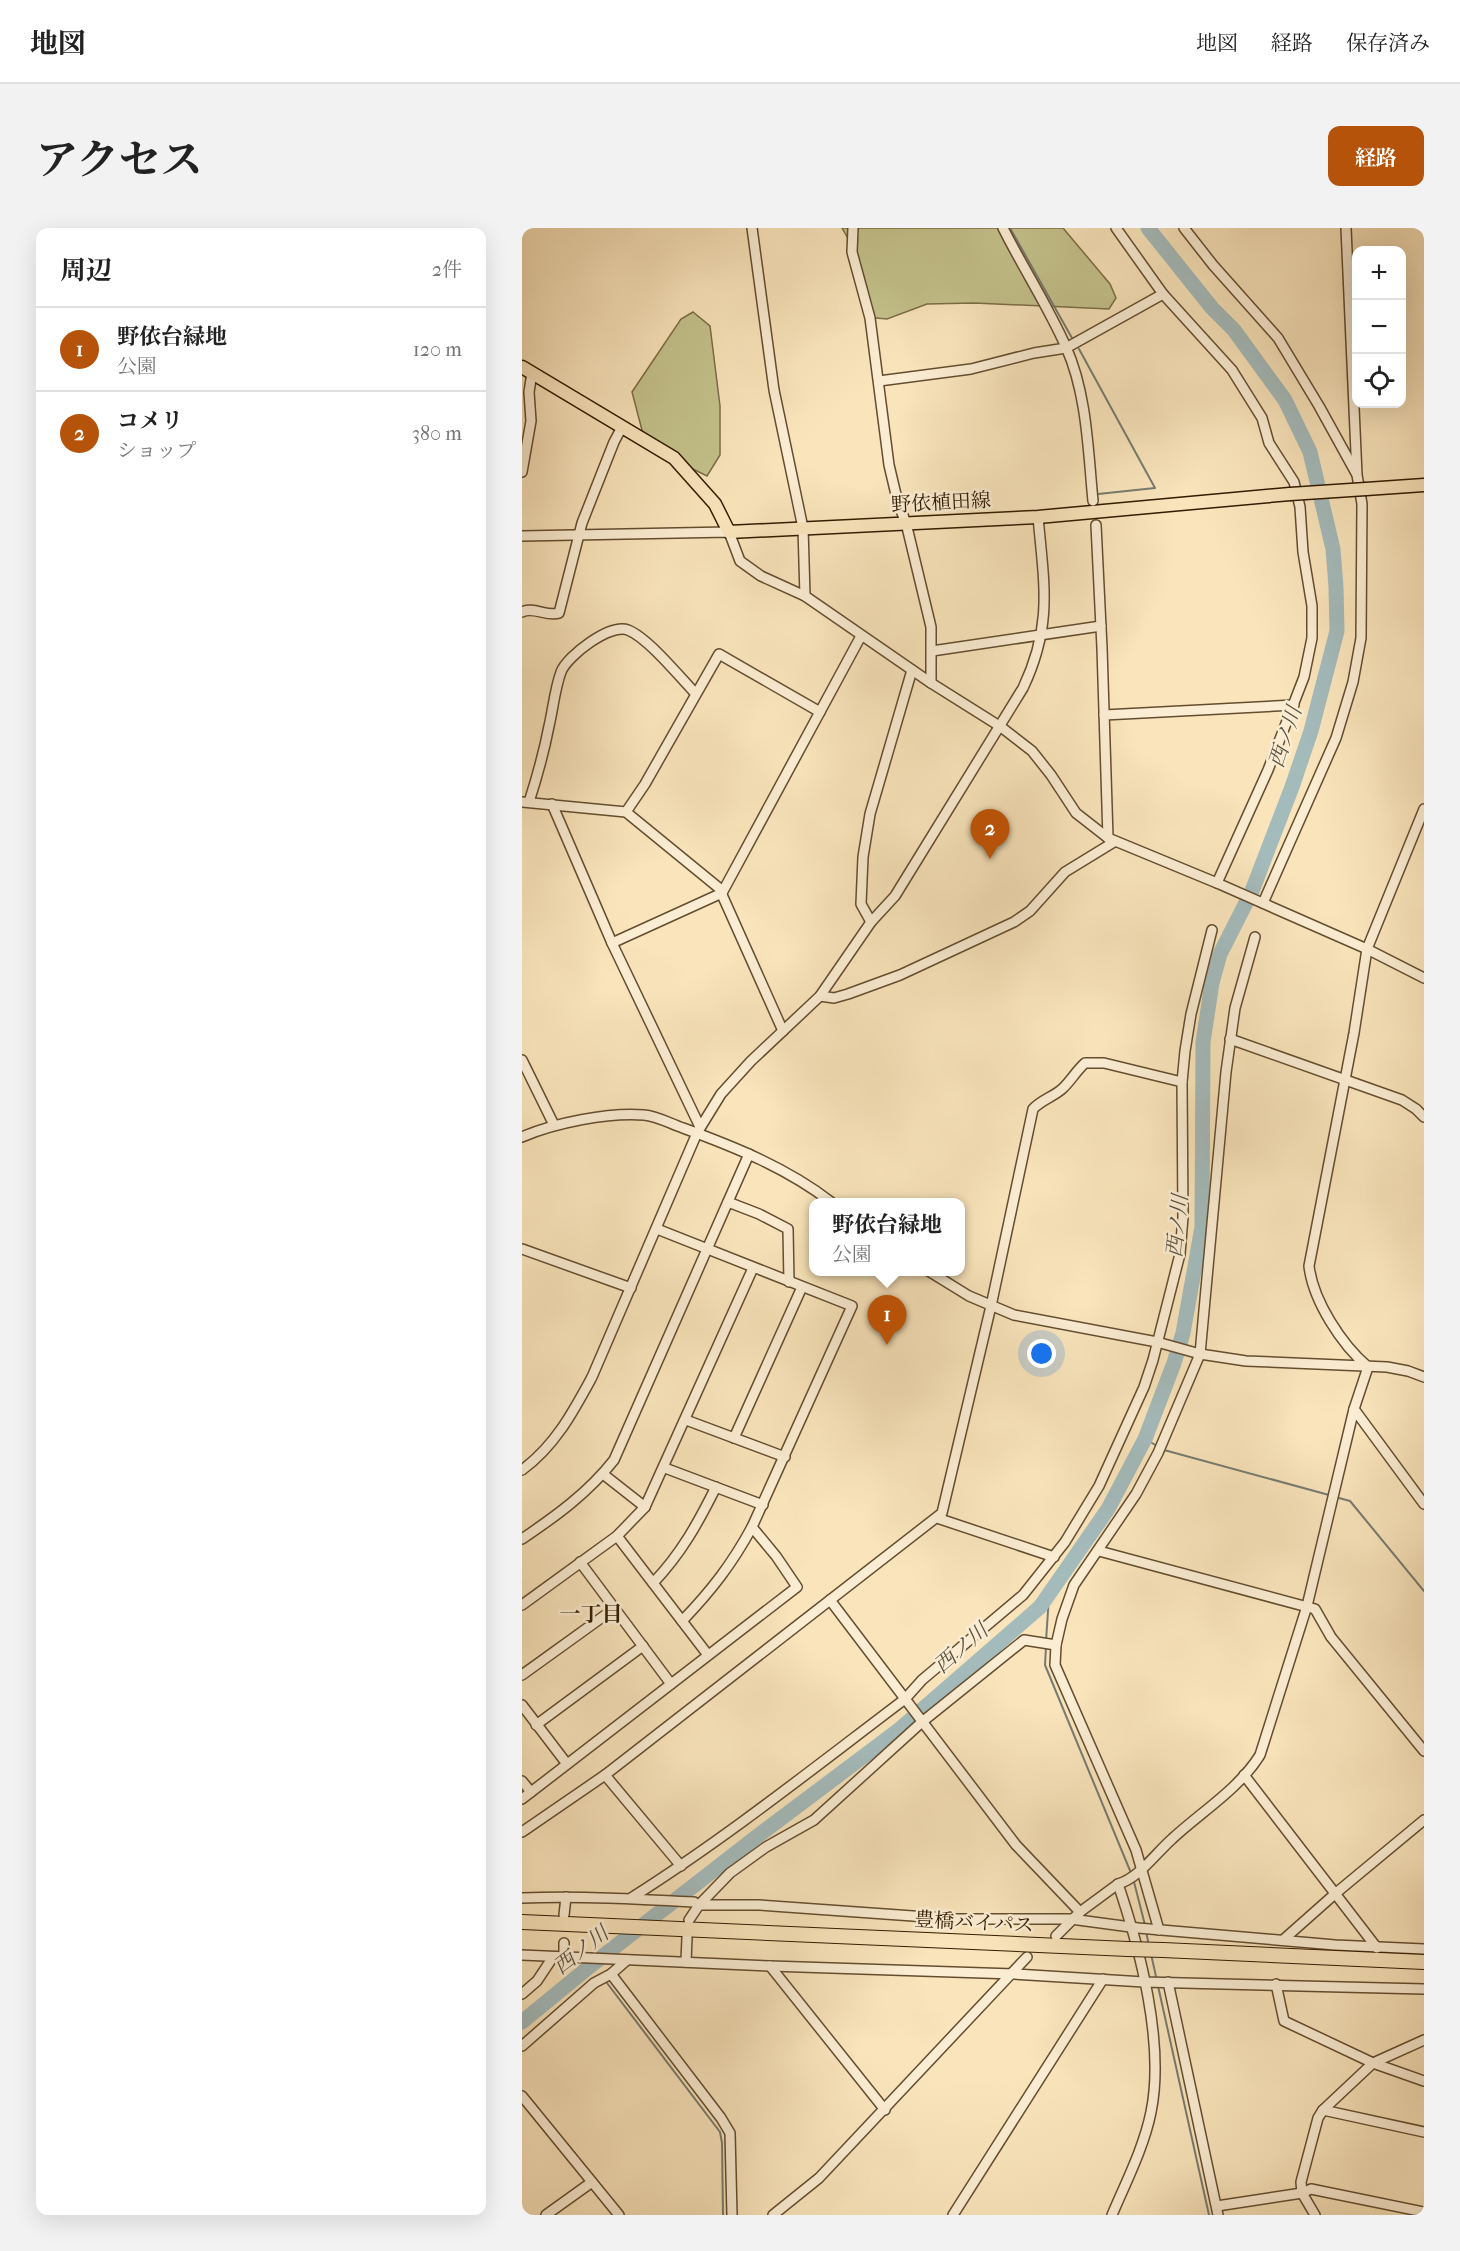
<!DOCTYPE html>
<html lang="ja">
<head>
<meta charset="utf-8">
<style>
  body { margin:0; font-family:"IM FELL French Canon","Noto Serif JP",serif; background:#f2f2f2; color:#222 }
  .controls { position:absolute; right:18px; top:18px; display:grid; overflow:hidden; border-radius:12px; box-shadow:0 6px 24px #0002 }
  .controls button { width:54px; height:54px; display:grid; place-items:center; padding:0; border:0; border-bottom:2px solid #e0e0e0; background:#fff; color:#222; font:30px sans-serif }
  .you { position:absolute; left:520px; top:1126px; width:21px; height:21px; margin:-15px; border:4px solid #fff; border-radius:50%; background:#1a73e8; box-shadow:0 0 0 9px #1a73e833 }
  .badge { display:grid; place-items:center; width:39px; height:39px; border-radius:50%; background:#b45309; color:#fff; font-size:20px; font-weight:700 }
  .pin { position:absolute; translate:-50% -50px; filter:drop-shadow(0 2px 3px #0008) }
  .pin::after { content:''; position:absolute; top:32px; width:21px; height:18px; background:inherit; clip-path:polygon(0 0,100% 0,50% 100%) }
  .popup { position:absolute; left:287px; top:970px; width:156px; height:78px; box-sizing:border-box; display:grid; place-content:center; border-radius:12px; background:#fff; filter:drop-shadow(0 2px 4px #0005); font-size:20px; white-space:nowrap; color:#767676 }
  .popup b { font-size:22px; color:#222 }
  .popup::after { content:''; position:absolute; left:50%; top:100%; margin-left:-12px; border:12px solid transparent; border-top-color:#fff }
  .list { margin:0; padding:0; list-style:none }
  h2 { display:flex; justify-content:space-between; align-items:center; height:78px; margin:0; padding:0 24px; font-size:26px }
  h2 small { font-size:20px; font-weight:400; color:#767676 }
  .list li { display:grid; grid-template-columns:39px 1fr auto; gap:18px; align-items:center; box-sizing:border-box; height:84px; padding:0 24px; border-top:2px solid #e0e0e0 }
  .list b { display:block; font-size:22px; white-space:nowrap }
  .list p { margin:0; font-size:20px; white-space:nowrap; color:#767676 }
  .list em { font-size:20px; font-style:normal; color:#767676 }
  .icon { flex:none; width:33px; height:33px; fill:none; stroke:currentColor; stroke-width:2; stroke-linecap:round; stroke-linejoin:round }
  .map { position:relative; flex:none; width:902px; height:1987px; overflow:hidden; border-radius:12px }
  header { display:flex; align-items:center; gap:36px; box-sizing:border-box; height:84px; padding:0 30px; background:#fff; border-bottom:2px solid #e0e0e0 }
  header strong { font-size:28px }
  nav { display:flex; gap:33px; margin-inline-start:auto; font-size:21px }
  .intro { display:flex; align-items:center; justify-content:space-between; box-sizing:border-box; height:144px; padding:0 36px }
  h1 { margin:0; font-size:42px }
  .button { padding:15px 27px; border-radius:12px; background:#b45309; color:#fff; font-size:21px; font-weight:700 }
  main { display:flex; gap:36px; padding:0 36px }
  aside { flex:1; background:#fff; border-radius:12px; box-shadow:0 6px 24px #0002 }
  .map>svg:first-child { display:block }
</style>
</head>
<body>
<header>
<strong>地図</strong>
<nav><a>地図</a><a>経路</a><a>保存済み</a></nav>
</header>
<div class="intro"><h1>アクセス</h1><a class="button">経路</a></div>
<main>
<aside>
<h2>周辺<small>2件</small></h2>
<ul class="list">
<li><span class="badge">1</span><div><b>野依台緑地</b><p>公園</p></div><em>120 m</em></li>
<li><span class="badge">2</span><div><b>コメリ</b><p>ショップ</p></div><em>380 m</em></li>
</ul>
</aside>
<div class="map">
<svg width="902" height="1987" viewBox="0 0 902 1987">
  <rect width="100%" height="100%" fill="#f9e4bb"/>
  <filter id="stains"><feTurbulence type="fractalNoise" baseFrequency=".00333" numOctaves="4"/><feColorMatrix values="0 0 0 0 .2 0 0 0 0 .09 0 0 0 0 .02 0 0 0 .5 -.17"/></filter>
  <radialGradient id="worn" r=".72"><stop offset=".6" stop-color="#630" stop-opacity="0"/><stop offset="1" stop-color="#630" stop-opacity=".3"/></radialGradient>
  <!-- green -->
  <g fill="#c4c28c" stroke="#7b6e46" stroke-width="1.5">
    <polygon points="320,0 541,0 588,56 594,70 587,81 452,75 405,76 365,91 344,89 335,26"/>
    <polygon points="171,84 188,98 198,178 198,227 185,248 159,235 121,206 110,164 159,91"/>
  </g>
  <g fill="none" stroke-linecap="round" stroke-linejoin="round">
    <!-- stream -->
    <g stroke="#767b71" stroke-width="2">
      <polyline points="488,0 550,110"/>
      <polyline points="557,121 633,260 576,266"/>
      <polyline points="623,1211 637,1219"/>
      <polyline points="642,1222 807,1267"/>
      <polyline points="817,1270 828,1273 902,1363"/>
      <polyline points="524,1413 527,1368"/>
      <polyline points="524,1419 523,1437 609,1645"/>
      <polyline points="611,1650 623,1697"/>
      <polyline points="624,1703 627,1718"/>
      <polyline points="629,1726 635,1753"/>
      <polyline points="85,1755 198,1904 200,1915 201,1987"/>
      <polyline points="636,1758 687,1987"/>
    </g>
    <!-- river -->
    <polyline stroke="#a4bbbc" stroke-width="15" points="0,1794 67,1739 237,1607 378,1501 518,1379 586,1281 623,1211 652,1135 661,1105 680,999 681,814 690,755 698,726 730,663 770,559 789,503 815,403 814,359 811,321 788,224 763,172 712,102 690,80 626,0"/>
    <defs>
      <g id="minor">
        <polyline points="230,0 252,162 281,300 283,368"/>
        <polyline points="331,0 330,24 348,90 367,237 376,275 384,295 409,399 409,455"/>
        <path d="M 481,0 C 501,40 526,78 544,119 C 565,166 566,222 571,273"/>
        <polyline points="594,0 641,66 710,142 740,190 747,215 772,254 778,279 781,324 790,378 790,410 782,449 746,542 695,655"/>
        <polyline points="662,0 691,37 756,110 797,178 834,245"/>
        <polyline points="357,153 449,141 512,125 544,120 641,66"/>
        <polyline points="0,244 9,193 7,164 10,145"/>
        <polyline points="574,297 580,420 586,610"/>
        <polyline points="0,308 207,304 218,333 239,348 283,368 409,455 479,499 510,523 529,547 554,585 586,610 695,655 845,721 902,750"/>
        <path d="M 0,384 C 11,378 25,389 37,385 L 60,295 L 92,214 L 100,199"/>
        <polyline points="410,423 579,398"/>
        <polyline points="582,487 772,477"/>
        <polyline points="0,574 104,584 197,660 261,803"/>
        <path d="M 7,574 C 15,549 22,524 27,498 C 31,481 33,460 39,444 C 45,428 88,395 106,402 C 126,410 157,448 173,465"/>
        <polyline points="30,576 90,715 178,899"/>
        <polyline points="104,584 123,556 197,426 298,484"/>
        <polyline points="741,675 814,510 831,454 839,410 840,276 835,247 824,0"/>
        <polyline points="349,694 339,676 341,629 348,586 390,442"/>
        <polyline points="90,715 200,665 339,408"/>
        <polyline points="298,768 312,770 326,766 378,747 492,694 508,683 543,644 592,614"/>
        <polyline points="708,811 880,872 894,881 902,889"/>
        <polyline points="0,832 32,897"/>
        <path d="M 0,909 C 32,895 87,884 122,887 C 135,888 149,896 161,900 C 213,919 265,940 309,974"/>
        <polyline points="206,974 237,986 266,1001 267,1054"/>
        <path d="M 135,1001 L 330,1078 L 230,1299 C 210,1336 189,1363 160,1393"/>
        <polyline points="0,1021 109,1060"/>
        <polyline points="408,1044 447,1068 492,1087 635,1114 678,1126 724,1133 865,1139 886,1143 902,1149"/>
        <path d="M 846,1139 C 820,1117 791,1073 787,1038 L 832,805 L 845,721 L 902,581"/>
        <polyline points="832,1181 902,1276"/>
        <polyline points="164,1192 263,1229"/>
        <polyline points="212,1210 280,1059"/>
        <polyline points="143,1240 241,1277"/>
        <path d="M 0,1242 C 33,1218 51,1184 70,1149 L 175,905 L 199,866 L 229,833 L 298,768 L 349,694 L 373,668 L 501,460 C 531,397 522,356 516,289"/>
        <polyline points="81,1246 123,1279"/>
        <polyline points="415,1290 532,1329"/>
        <polyline points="95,1308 186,1427"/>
        <path d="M 0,1311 C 34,1288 66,1265 92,1232 L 227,926"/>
        <polyline points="577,1323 793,1381 809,1409 902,1523"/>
        <polyline points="58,1334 149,1456"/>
        <path d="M 131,1355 C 159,1326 176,1295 194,1259"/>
        <polyline points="308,1372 494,1617 558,1684"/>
        <polyline points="0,1377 95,1308 123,1279 231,1040"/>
        <polyline points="0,1447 93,1380"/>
        <polyline points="0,1477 45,1536"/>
        <polyline points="14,1497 121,1418"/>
        <polyline points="83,1547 159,1638"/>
        <polyline points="722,1547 855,1720"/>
        <polyline points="0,1553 9,1564"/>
        <polyline points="0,1571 275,1359 254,1328 230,1299"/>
        <path d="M 0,1604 L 83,1547 L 420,1285 L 469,1078 L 511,881 C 519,872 531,869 540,861 C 548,854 554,843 563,835 L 582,835 L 660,854"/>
        <path d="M 0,1670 C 58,1668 115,1671 172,1674 L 177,1677 L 237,1677 L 433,1691 L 549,1691 L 616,1700 L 813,1717 L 902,1721"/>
        <path d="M 109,1670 C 204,1610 293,1539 383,1471 L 400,1452 L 501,1367 L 543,1314 L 577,1258 L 622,1159 L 631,1132 L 658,1026 L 661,989 L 660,854 L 663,823 L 669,786 L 690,702"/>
        <polyline points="42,1687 44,1669"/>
        <polyline points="167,1692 177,1677 208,1645 244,1619 292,1592 400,1494 502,1412 534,1417"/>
        <polyline points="637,1702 614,1622 533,1437 534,1417 540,1391 552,1357 614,1266 636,1225 678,1126 704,844 713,780 733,709"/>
        <path d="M 534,1708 L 558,1684 L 596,1656 C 617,1650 634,1625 650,1611 C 679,1584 717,1561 738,1527 L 785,1378 L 832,1181 L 846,1139"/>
        <polyline points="761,1712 814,1665 902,1592"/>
        <polyline points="0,1727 248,1738 492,1746 622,1754 902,1761"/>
        <polyline points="42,1729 42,1715"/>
        <polyline points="164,1734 165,1709"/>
        <polyline points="248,1738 363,1882"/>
        <polyline points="89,1746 199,1890 208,1905 210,1987"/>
        <polyline points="646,1754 696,1987"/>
        <polyline points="754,1756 762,1793 851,1835 902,1853"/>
        <polyline points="0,1766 15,1753 31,1729"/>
        <polyline points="0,1818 72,1755 89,1746 105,1732"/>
        <polyline points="0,1868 97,1987"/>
        <polyline points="801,1882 902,1904"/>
        <polyline points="695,1978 780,1965 789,1961 902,1984"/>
        <polyline points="24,1987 70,1954"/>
        <polyline points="251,1987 297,1950 505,1729"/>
        <polyline points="431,1987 581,1751"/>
        <path d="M 590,1987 C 604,1954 622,1919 629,1884 C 643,1816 618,1721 596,1656"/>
        <polyline points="793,1987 780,1965 779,1954 796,1890 801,1882 851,1835 902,1812"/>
      </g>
      <g id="major">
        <polyline points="0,139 152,230 193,276 207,304 516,289 768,266"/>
        <polyline points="844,261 902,257"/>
      </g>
      <g id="highway">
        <polyline points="0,1694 606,1721"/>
        <polyline points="641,1722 902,1734"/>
      </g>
    </defs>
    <!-- minor casing -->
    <use href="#minor" stroke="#644d2f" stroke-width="12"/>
    <!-- major casing -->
    <use href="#major" stroke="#321b00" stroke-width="15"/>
    <!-- highway casing -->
    <use href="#highway" stroke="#321b00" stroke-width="16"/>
    <!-- minor -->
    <use href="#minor" stroke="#fbedd3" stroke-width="9"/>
    <!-- major -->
    <use href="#major" stroke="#f9e4bb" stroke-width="12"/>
    <!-- highway -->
    <use href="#highway" stroke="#f9e4bb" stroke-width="14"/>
    <defs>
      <polyline id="major-bridge" points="768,266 844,261"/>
      <polyline id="highway-bridge" points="606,1721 641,1722"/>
    </defs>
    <!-- major-bridge casing -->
    <use href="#major-bridge" stroke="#321b00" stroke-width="15" stroke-linecap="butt"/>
    <!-- highway-bridge casing -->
    <use href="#highway-bridge" stroke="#321b00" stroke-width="16" stroke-linecap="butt"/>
    <!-- major-bridge -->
    <use href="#major-bridge" stroke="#f9e4bb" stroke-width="12"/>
    <!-- highway-bridge -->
    <use href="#highway-bridge" stroke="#f9e4bb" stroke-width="14"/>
  </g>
  <g text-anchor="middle" stroke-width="5" stroke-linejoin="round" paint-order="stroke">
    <!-- street labels -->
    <g font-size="20" fill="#321b00" stroke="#fbedd3">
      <text transform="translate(419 274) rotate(-3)" y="7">野依植田線</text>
      <text transform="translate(452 1694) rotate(3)" y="7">豊橋バイパス</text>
    </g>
    <!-- water labels -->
    <g font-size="21" font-style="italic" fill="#5a5342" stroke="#fbedd3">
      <text transform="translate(763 509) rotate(-72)" y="7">西ノ川</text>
      <text transform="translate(655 998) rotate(-84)" y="7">西ノ川</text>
      <text transform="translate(439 1420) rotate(-41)" y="7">西ノ川</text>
      <text transform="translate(59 1722) rotate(-38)" y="7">西ノ川</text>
    </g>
    <!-- neighbourhood labels -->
    <g font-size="21" font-weight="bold" fill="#321b00" stroke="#fbedd3">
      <text x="69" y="1393">一丁目</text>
    </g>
  </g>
  <rect width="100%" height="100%" filter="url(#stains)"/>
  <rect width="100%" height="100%" fill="url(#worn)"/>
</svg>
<div class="controls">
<button>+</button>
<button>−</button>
<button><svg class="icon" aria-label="locate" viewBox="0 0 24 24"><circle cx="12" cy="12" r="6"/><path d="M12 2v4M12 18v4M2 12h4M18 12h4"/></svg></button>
</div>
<div class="you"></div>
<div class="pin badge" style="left:365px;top:1117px">1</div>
<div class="popup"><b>野依台緑地</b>公園</div>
<div class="pin badge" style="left:468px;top:631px">2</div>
</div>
</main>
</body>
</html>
